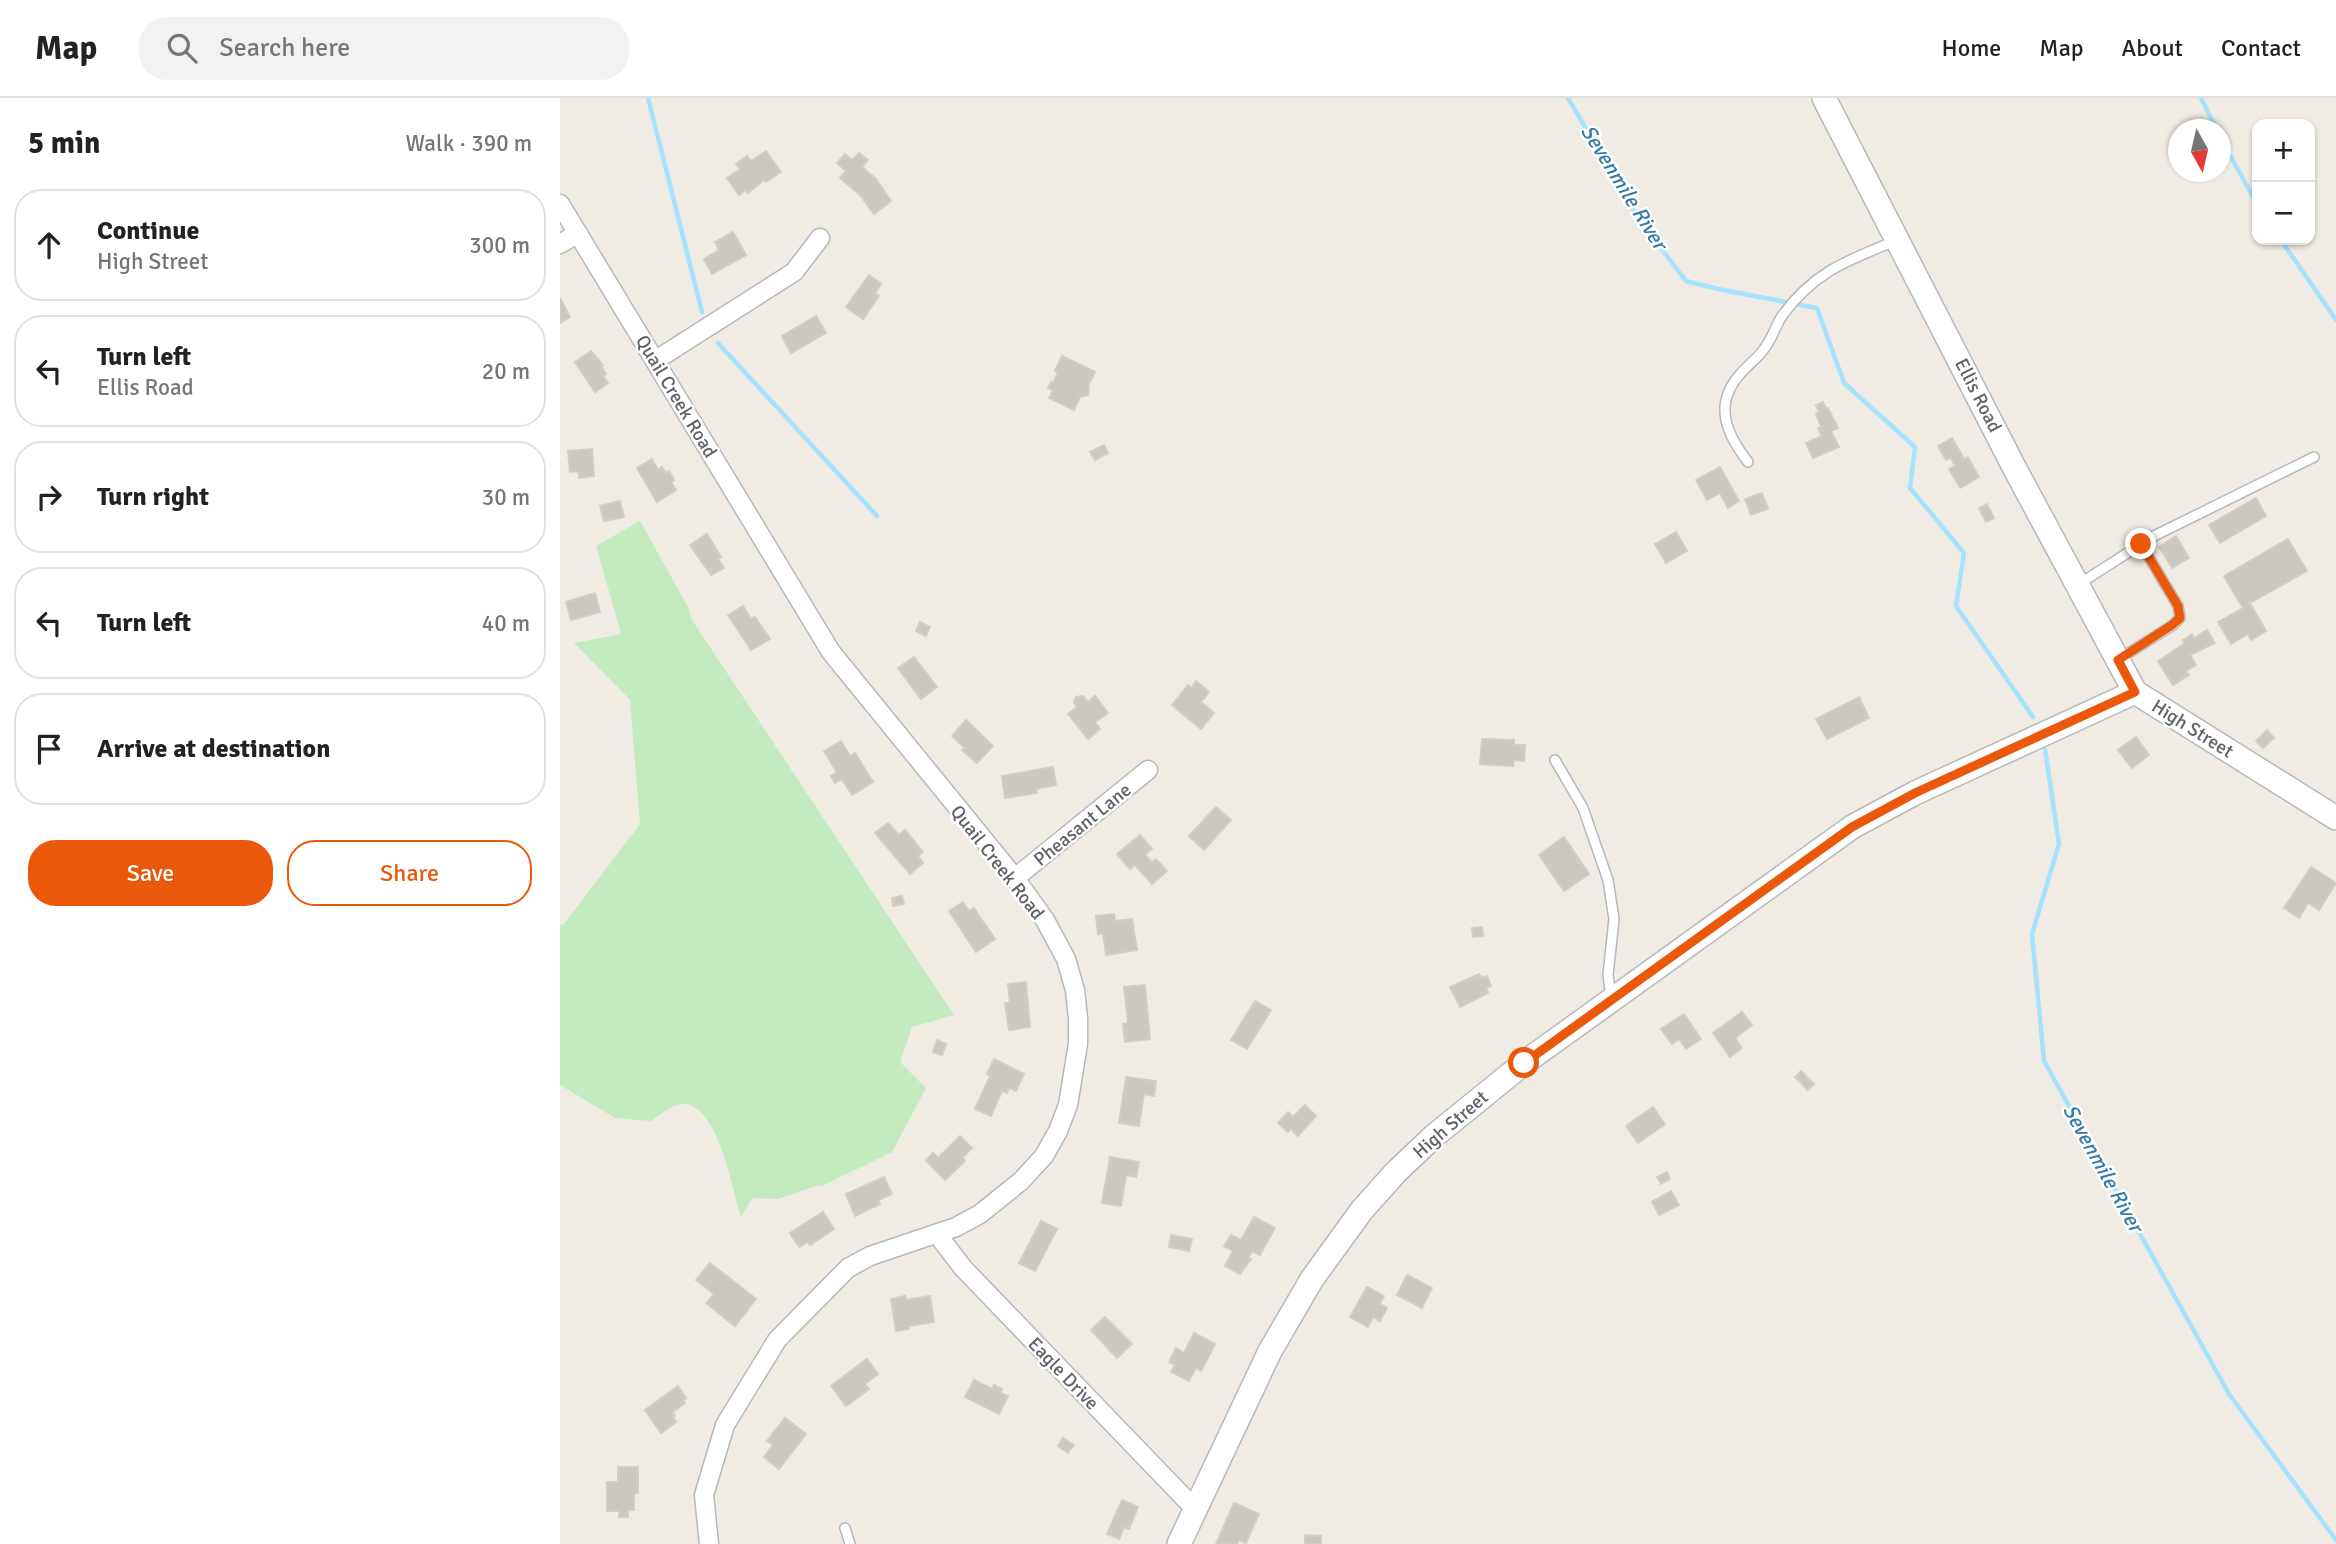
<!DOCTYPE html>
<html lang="en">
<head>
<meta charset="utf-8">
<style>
  body { margin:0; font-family:Signika,sans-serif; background:#f2f2f2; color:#222 }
  .controls { position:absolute; right:21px; top:21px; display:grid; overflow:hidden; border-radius:14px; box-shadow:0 2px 5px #0004 }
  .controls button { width:63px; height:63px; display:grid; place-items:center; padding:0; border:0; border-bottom:2px solid #e0e0e0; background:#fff; color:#222; font:35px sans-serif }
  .compass { position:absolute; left:1608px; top:21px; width:63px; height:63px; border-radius:50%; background:#fff; box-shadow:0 2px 5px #0004; rotate:172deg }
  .stop { position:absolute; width:21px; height:21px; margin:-16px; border:5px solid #ea580c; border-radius:50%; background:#fff }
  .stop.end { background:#ea580c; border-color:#fff; box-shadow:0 2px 7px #0008 }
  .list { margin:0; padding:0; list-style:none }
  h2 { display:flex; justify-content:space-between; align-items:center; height:91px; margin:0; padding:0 28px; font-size:30px }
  h2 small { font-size:23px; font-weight:400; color:#767676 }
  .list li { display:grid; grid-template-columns:46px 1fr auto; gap:21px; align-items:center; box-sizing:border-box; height:112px; margin:0 14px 14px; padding:0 14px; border:2px solid #e0e0e0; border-radius:28px }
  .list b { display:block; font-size:26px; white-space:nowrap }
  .list p { margin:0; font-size:23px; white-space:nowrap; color:#767676 }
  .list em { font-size:23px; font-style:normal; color:#767676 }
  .actions { display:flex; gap:14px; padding:21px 28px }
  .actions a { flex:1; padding:16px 0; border:2px solid #ea580c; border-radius:28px; text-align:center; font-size:24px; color:#ea580c }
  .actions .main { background:#ea580c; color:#fff }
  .icon { flex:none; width:38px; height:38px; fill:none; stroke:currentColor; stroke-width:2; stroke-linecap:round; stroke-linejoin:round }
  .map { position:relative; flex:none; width:1776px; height:1446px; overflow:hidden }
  header { display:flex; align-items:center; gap:42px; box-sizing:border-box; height:98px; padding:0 35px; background:#fff; border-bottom:2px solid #e0e0e0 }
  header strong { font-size:33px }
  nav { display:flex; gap:38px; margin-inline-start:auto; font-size:24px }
  .search { width:490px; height:63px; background:#f2f2f2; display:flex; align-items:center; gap:18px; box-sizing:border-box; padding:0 24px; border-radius:28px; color:#767676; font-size:26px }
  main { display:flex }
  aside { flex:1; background:#fff }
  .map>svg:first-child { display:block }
</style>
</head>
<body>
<header>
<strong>Map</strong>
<div class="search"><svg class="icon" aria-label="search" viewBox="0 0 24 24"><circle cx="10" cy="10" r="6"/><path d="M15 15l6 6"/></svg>Search here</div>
<nav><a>Home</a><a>Map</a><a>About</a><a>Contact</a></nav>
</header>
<main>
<aside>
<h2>5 min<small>Walk · 390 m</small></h2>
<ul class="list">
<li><svg class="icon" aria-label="ahead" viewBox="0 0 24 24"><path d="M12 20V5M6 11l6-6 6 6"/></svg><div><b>Continue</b><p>High Street</p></div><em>300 m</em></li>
<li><svg class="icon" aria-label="left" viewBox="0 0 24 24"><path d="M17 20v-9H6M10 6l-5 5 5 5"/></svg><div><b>Turn left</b><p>Ellis Road</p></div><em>20 m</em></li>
<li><svg class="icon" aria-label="right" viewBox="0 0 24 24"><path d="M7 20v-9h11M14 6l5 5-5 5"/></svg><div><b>Turn right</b></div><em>30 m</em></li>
<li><svg class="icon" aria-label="left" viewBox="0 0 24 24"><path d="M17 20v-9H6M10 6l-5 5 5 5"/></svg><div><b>Turn left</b></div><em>40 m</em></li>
<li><svg class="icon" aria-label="arrive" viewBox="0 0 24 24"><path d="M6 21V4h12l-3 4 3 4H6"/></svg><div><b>Arrive at destination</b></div></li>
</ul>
<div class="actions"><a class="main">Save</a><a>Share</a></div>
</aside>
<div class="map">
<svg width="1776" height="1446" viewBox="0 0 1776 1446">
  <rect width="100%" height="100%" fill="#f0ece4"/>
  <!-- green -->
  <path fill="#c4eabf" d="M 80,423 L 128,509 L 132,522 L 394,917 L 352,929 L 340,964 L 366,990 L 332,1054 L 262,1088 L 259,1087 L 218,1101 L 192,1100 L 181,1119 C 172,1091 159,1010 125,1006 C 112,1005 101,1016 91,1023 L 55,1020 L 0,987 L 0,827 L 4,826 L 80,726 L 70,602 L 14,545 L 61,536 L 36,448 Z"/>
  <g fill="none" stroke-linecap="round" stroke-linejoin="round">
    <!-- stream -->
    <g stroke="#a5e3ff" stroke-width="4.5">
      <polyline points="88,0 142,214"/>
      <polyline points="1008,0 1078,120 1126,183 1158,191 1257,210 1284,285 1355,349 1350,390 1404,455 1396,508 1473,619"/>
      <polyline points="1641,0 1657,32"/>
      <polyline points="1660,39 1697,106"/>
      <polyline points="1721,142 1776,222"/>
      <polyline points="158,245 317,418"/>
      <polyline points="1485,651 1499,746 1472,836 1484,963 1669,1296 1776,1442"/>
    </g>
  </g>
  <!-- building -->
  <g fill="#cbc7c1" stroke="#d5cdc2" stroke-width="2">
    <polygon points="206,53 221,74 206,84 204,82 188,95 186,92 179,97 167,80 180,71 176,66 187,58 191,63"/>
    <polygon points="299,55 308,62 302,69 316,81 331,103 314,116 300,97 280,80 286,73 277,65 285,56 292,62"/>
    <polygon points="173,134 186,157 152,176 144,161 159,152 155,144"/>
    <polygon points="309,177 321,186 315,195 319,198 303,221 286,209"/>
    <polygon points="0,200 10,219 0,225"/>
    <polygon points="256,218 266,235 231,255 222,238"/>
    <polygon points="31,253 43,267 41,268 46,276 43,278 48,285 35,294 15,264"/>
    <polygon points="502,258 535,274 528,288 529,293 528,297 520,299 514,312 489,300 493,292 488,290 491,284 493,285 498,275 495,273"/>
    <polygon points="1263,304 1266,311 1268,310 1278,330 1271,333 1279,349 1253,360 1246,345 1262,338 1258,330 1261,329 1256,316 1259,314 1256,307"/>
    <polygon points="1392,340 1404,361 1408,359 1419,379 1400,390 1389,371 1395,368 1391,360 1386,362 1378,348"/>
    <polygon points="544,347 548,355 535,362 530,354"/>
    <polygon points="32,351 34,378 19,380 18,373 10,374 8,353"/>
    <polygon points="92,361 98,372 102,369 106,375 109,373 114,382 111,384 116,392 97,404 77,370"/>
    <polygon points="1160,369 1179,403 1168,410 1160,395 1147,402 1136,382"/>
    <polygon points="1202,395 1208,411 1191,417 1185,401"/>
    <polygon points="1696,400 1706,418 1660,445 1649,427"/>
    <polygon points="60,403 64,419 44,423 40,408"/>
    <polygon points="1427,406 1434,420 1426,424 1419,410"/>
    <polygon points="1116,434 1127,453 1106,465 1095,446"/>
    <polygon points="147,436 161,459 158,461 164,470 151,477 130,447"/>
    <polygon points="1616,438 1629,460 1612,470 1599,449"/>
    <polygon points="1728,441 1747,473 1690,505 1706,533 1691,542 1688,536 1671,546 1658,524 1683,510 1664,478"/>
    <polygon points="35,495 40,514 11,522 6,504"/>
    <polygon points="183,508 191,521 195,519 210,541 191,552 168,517"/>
    <polygon points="360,524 370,529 366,538 356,533"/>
    <polygon points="1647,532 1655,545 1630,557 1636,567 1626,573 1629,577 1613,587 1598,563 1625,545 1623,542 1632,536 1634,540"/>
    <polygon points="354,559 377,589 361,601 338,570"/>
    <polygon points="636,583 649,594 641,604 654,615 641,631 612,607 628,587 631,590"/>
    <polygon points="523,598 528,604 535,598 548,615 535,624 540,631 528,641 508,616 517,609 514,604 516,599"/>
    <polygon points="1299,599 1309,620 1267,641 1256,621"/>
    <polygon points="406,622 433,648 417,665 402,652 405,650 392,638"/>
    <polygon points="1707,632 1714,640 1703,650 1696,643"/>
    <polygon points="1576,639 1589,657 1572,670 1558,652"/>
    <polygon points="922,641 954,642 954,647 965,647 964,663 954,662 953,668 920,666"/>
    <polygon points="281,643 290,658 295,655 313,684 292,697 282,681 275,685 271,678 277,674 264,653"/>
    <polygon points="493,669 496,687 476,691 477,695 445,700 442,678"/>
    <polygon points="656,709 671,722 644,752 629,738"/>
    <polygon points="328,725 339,737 345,732 363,754 358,758 363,765 350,776 315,735"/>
    <polygon points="580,737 592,751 585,757 592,764 596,761 607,773 592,786 575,767 570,771 557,756"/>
    <polygon points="1004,739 1029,776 1004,793 979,757"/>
    <polygon points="1751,769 1776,785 1759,812 1748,805 1739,820 1724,810"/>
    <polygon points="342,798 344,806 333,808 332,800"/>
    <polygon points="403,804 409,813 414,810 435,841 416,854 389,813"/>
    <polygon points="554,816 555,823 572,821 577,852 546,857 543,835 538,836 536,818"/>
    <polygon points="922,829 923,838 913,839 912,830"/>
    <polygon points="919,876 921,880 927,878 931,888 926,890 928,895 900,909 890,889"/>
    <polygon points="466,884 470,929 449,932 445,905 450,905 448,886"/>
    <polygon points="585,887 590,941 565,944 563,926 568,925 564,889"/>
    <polygon points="695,903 711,912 687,951 671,942"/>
    <polygon points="1182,914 1192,927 1175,940 1182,950 1170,959 1153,935"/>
    <polygon points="1124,916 1141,941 1126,951 1119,941 1112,946 1101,931"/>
    <polygon points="377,942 386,946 382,957 373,954"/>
    <polygon points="434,961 464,976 456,993 449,990 447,995 442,993 431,1018 415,1011 430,978 427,976"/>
    <polygon points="1241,973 1254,986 1248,992 1235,979"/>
    <polygon points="566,979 596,983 594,998 584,996 579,1028 559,1025"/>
    <polygon points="745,1007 756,1018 738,1038 731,1031 728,1034 718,1025 728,1014 733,1019"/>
    <polygon points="1093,1009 1105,1026 1078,1045 1066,1028"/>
    <polygon points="400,1038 412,1050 402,1060 405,1063 385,1082 366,1062 373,1055 378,1060"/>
    <polygon points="550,1059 579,1064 576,1079 566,1077 561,1108 542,1105"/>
    <polygon points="1107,1074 1110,1081 1101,1086 1097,1079"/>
    <polygon points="324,1079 332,1096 318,1102 320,1106 295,1118 286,1096"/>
    <polygon points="1111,1093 1119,1107 1099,1117 1092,1104"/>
    <polygon points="263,1114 274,1131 250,1147 248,1144 239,1149 230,1135"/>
    <polygon points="694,1119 715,1130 700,1157 692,1153 688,1160 691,1161 680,1176 665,1168 673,1153 664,1148 671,1137 681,1142"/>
    <polygon points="481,1123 497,1131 475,1173 459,1165"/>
    <polygon points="611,1137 632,1141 629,1153 609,1149"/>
    <polygon points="150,1165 196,1201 175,1228 146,1205 154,1196 136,1182"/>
    <polygon points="847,1177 872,1190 862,1210 837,1197"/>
    <polygon points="807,1189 824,1198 820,1206 827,1210 820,1223 813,1219 808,1229 790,1219"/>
    <polygon points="345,1198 346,1202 370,1198 374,1224 348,1228 349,1231 336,1233 331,1201"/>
    <polygon points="545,1219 572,1246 557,1260 531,1232"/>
    <polygon points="634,1235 655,1246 641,1273 636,1270 629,1283 611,1274 615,1267 609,1264 616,1250 624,1255"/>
    <polygon points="307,1261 318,1276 305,1286 309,1291 286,1308 271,1288"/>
    <polygon points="414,1282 432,1291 434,1287 442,1291 440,1295 448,1298 439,1316 405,1299"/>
    <polygon points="118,1288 126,1300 123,1303 125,1305 113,1314 115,1317 113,1319 116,1324 101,1335 85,1312"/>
    <polygon points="225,1320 246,1336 219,1371 204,1359 213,1347 207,1343"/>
    <polygon points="503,1340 514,1347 508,1355 498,1348"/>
    <polygon points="58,1369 78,1369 78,1395 74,1395 74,1412 68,1412 68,1419 59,1419 59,1413 47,1413 47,1384 58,1384"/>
    <polygon points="562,1402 578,1409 569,1431 564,1429 559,1441 547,1436"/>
    <polygon points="674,1405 699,1416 686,1445 679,1442 677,1446 656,1446"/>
    <polygon points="745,1437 761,1438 761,1446 745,1446"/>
  </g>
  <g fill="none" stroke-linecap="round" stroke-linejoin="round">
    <defs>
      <g id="service">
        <path d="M 1188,364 C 1165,334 1153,305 1182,274 C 1189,266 1198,260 1204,251 C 1212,241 1215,229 1222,218 C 1254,174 1286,163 1335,143"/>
        <polyline points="1519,486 1594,438 1754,359"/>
        <polyline points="1559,561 1613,527 1620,520 1618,508 1581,446"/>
        <polyline points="995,662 1023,710 1048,782 1054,821 1048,877 1051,900"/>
        <polyline points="285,1430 290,1446"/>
      </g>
      <g id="minor">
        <polyline points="0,106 271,554 455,780 485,822 506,861 515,892 518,920 518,946 508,1007 498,1033 484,1058 461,1083 420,1116 396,1129 310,1158 288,1170 217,1242 165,1327 144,1397 149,1446"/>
        <polyline points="0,146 18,135"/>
        <polyline points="96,262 234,174 260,140"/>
        <polyline points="455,780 588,672"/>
        <polyline points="377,1136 403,1170 635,1411"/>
      </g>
      <g id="tertiary">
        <polyline points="1264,0 1455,371 1575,594 1776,720"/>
        <polyline points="619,1446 710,1253 752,1181 802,1112 836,1074 874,1038 964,965 1292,729 1355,695 1575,594"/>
      </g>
    </defs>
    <!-- service casing -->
    <use href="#service" stroke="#b5b8bc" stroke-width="12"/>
    <!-- minor casing -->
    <use href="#minor" stroke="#b5b8bc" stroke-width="21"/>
    <!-- tertiary casing -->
    <use href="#tertiary" stroke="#b5b8bc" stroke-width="26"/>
    <!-- service -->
    <use href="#service" stroke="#fff" stroke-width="9"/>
    <!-- minor -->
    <use href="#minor" stroke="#fff" stroke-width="18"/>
    <!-- tertiary -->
    <use href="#tertiary" stroke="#fff" stroke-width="23"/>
  </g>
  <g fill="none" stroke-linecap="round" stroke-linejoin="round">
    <!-- route -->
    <polyline stroke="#ea580c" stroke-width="9" points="964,965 1292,729 1355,695 1575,594 1558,562 1612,527 1620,520 1618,508 1581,446"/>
  </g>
  <g text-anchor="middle" stroke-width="5" stroke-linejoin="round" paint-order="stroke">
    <!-- street labels -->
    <g font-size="19" fill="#5c6266" stroke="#fff">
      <text transform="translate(1419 297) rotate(63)" y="7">Ellis Road</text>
      <text transform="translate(117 298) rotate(59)" y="7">Quail Creek Road</text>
      <text transform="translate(1633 630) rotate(32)" y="7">High Street</text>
      <text transform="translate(522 726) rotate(-39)" y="7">Pheasant Lane</text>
      <text transform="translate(438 764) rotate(52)" y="7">Quail Creek Road</text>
      <text transform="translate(890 1026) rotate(-41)" y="7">High Street</text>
      <text transform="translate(504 1275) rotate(46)" y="7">Eagle Drive</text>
    </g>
    <!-- water labels -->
    <g font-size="21" font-style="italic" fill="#347ba8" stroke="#fff">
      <text transform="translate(1064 89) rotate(58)" y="7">Sevenmile River</text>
      <text transform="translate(1543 1070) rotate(61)" y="7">Sevenmile River</text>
    </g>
  </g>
</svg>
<div class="controls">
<button>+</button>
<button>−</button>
</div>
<svg class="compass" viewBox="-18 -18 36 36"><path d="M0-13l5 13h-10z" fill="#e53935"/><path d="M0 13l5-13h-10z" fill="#767676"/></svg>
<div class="stop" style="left:964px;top:965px"></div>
<div class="stop end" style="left:1581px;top:446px"></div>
</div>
</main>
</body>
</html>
